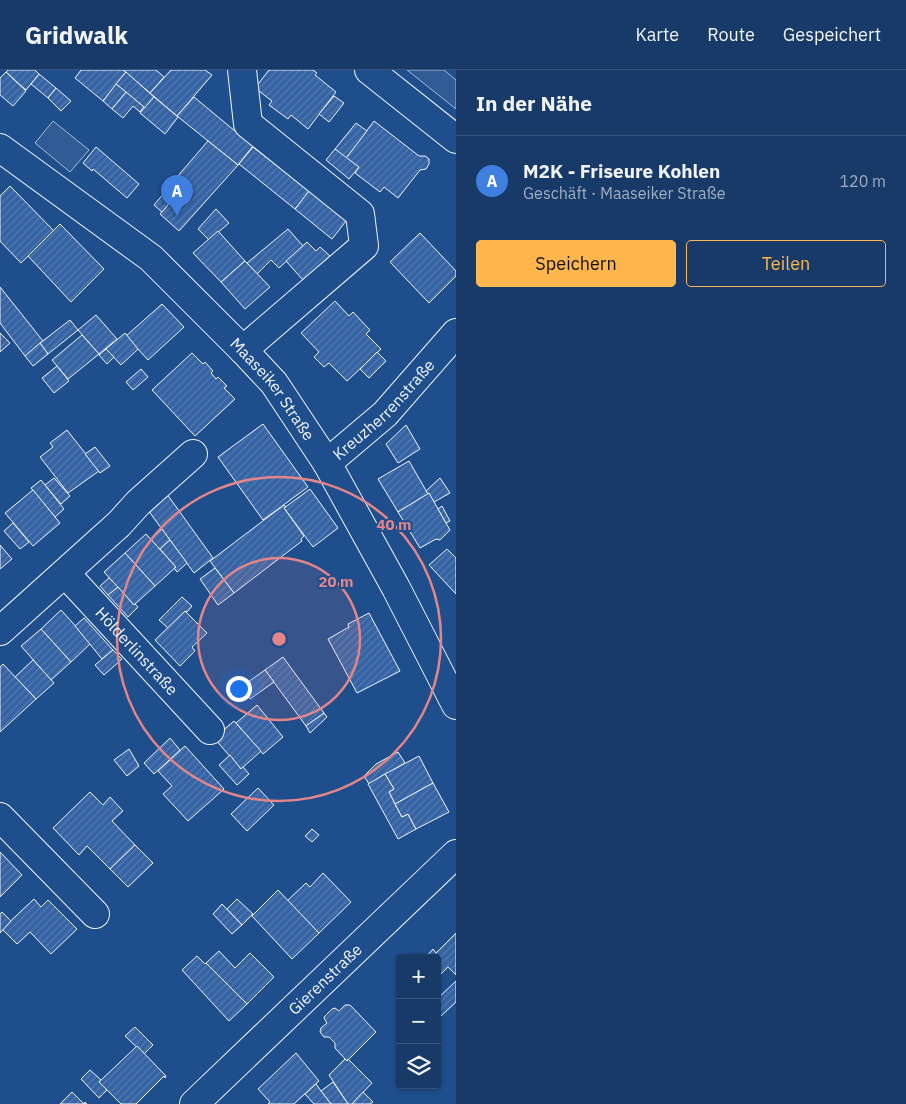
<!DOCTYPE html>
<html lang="de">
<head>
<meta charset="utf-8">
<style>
  body { margin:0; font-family:"IBM Plex Sans",sans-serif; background:#20416f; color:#f1f3f6 }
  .controls { position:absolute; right:15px; bottom:15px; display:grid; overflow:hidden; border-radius:5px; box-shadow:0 1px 4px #0004 }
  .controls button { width:45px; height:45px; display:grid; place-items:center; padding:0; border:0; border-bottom:1px solid #36547d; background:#173a69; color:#f1f3f6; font:25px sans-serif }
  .you { position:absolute; left:238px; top:618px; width:18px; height:18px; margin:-12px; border:4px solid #fff; border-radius:50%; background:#1a73e8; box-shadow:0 0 0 8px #1a73e833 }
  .badge { display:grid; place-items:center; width:32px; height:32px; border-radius:50%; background:#ffb74d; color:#fff; font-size:16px; font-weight:700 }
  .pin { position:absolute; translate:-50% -41px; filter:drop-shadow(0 1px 2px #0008) }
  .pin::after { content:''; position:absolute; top:26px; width:18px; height:15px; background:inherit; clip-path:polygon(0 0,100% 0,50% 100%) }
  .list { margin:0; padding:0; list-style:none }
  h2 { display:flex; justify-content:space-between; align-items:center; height:65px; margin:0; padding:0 20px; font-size:21px }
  h2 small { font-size:16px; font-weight:400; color:#9eadc0 }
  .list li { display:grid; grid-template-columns:32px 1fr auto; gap:15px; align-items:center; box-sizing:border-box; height:90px; padding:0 20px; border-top:1px solid #36547d }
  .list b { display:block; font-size:19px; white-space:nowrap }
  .list p { margin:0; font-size:16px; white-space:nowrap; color:#9eadc0 }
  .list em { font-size:16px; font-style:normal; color:#9eadc0 }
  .actions { display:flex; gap:10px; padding:15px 20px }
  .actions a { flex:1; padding:11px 0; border:1px solid #ffb74d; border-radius:5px; text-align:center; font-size:18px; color:#ffb74d }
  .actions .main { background:#ffb74d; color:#111 }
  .icon { flex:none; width:28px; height:28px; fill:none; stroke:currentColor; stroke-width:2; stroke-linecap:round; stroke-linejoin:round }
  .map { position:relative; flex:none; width:456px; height:1034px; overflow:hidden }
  header { display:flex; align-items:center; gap:30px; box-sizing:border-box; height:70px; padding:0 25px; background:#173a69; border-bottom:1px solid #36547d }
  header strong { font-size:24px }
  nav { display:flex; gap:28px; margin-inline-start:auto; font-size:18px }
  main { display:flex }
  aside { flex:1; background:#173a69 }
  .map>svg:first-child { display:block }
</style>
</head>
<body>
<header>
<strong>Gridwalk</strong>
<nav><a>Karte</a><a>Route</a><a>Gespeichert</a></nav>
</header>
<main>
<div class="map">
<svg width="456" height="1034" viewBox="0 0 456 1034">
  <defs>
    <pattern id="building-hatch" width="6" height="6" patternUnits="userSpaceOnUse" patternTransform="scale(1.25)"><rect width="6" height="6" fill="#3563a3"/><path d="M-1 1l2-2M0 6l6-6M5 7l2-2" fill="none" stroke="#537ab1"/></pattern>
  </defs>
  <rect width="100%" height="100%" fill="#1f4e8c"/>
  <!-- parking -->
  <g fill="#305b95" stroke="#a8bbd7">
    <polygon points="407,0 444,0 456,10 456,39"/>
    <polygon points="53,51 89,80 70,102 35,73"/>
  </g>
  <!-- building -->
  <g fill="url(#building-hatch)" stroke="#f2f6ff">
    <polygon points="8,0 35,0 39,4 26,20 6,2"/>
    <polygon points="81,0 123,0 126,2 103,31 75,8"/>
    <polygon points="123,0 156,0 164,7 150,23"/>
    <polygon points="171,0 205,0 212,5 177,46 150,23"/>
    <polygon points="269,0 313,0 317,3 315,5 336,22 308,59 291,45 288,49 269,35 272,31 255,18"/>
    <polygon points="6,2 26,21 13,36 0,25 0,8"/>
    <polygon points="126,2 154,27 145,38 116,14"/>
    <polygon points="39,4 56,18 48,28 31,14"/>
    <polygon points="116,14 126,22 112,39 103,31"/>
    <polygon points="56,18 71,31 61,41 48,28"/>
    <polygon points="126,22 144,37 140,42 133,36 123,48 112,39"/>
    <polygon points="334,26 344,33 329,52 319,44"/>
    <polygon points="154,27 178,47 165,64 140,43"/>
    <polygon points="194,27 253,76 238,95 177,46"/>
    <polygon points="374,51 419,86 425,86 429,89 429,94 426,99 420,100 398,128 384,117 380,122 355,103 359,97 346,88"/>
    <polygon points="356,53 367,61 346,88 335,79"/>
    <polygon points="208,71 238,95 179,161 160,144 178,123 170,115"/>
    <polygon points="96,77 139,114 127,128 93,99 92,101 83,93"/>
    <polygon points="253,77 309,121 295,139 239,94"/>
    <polygon points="335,79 359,97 349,109 326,90"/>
    <polygon points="10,116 54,161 21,193 0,171 0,126"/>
    <polygon points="170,116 178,123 162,142 154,135"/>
    <polygon points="309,121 346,151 332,169 295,139"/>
    <polygon points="216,139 229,153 209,170 198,159"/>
    <polygon points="60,154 104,199 71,232 28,186"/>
    <polygon points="288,159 303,176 279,198 271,190 257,204 247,193"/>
    <polygon points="218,161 245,191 221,212 193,183"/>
    <polygon points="420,163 456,201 456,206 429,233 390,192"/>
    <polygon points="307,172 316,181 320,177 330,186 303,210 286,191"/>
    <polygon points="245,191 270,217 245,239 221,212"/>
    <polygon points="0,217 43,271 25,286 0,253"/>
    <polygon points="335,231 349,246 353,242 370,260 366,264 381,279 347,311 329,293 324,297 314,287 319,282 301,263"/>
    <polygon points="162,234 184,257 148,290 126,266"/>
    <polygon points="96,245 117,269 99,284 78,260"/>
    <polygon points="70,250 78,260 48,284 40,273"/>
    <polygon points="0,263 10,273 0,282"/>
    <polygon points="125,263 138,279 121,295 106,279"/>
    <polygon points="82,265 99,284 68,309 52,290"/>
    <polygon points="40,273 48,284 33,296 25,286"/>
    <polygon points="106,279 114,287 107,294 99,285"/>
    <polygon points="377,282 386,291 369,308 360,299"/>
    <polygon points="192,283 203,294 205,292 213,301 211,303 216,309 218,307 227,316 224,318 235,329 195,366 152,320"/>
    <polygon points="57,296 69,311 54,323 42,308"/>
    <polygon points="141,299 148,307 133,320 126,312"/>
    <polygon points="263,354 308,417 263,450 218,387"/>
    <polygon points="406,355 420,379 398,393 386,374"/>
    <polygon points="67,360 99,401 68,423 40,387 53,377 50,373"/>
    <polygon points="95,377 110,396 100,403 85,384"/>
    <polygon points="409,391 428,424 398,442 378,409"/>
    <polygon points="54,408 70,426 61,434 45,415"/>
    <polygon points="440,408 450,423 434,432 426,421"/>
    <polygon points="41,410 64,439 55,447 31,418"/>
    <polygon points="310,419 338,458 313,477 284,438"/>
    <polygon points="33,420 60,453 33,476 5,443"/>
    <polygon points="164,420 213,488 194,503 145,436"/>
    <polygon points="429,423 450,460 440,470 436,469 420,478 398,442"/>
    <polygon points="284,435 286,437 284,438 304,466 301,469 302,471 234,523 210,491"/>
    <polygon points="442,436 450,451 446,453 438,439"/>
    <polygon points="13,453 29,472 20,479 4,461"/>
    <polygon points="162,459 170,470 160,479 151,470"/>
    <polygon points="146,464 176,497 155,516 125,483"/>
    <polygon points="170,470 187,493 177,502 174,498 176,497 160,479"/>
    <polygon points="0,475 12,489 0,499"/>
    <polygon points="447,479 456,488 456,524 429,495"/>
    <polygon points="125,483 155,516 134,535 104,502"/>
    <polygon points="215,498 234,523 218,535 200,509"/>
    <polygon points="109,508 118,517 108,525 100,516"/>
    <polygon points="118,517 134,535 135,534 138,537 128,547 108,525"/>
    <polygon points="182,527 192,536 187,542 185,541 168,558 159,550"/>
    <polygon points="61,540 91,573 71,592 41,559"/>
    <polygon points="185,541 207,563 192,577 195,581 180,596 155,570"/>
    <polygon points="369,543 400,601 357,623 328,569 349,557 348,554"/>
    <polygon points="84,548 113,580 102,589 75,556"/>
    <polygon points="41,559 71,592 51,610 21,576"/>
    <polygon points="113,580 122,589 104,605 95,595"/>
    <polygon points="283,587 324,643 306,656 265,600"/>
    <polygon points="33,590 54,613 36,629 15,607"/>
    <polygon points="3,594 36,629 0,662 0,597"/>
    <polygon points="265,600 274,612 250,629 241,617"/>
    <polygon points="257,635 283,667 263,684 236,653"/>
    <polygon points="324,643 327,647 310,663 306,656"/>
    <polygon points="234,651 261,681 241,699 214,668"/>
    <polygon points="170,668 180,680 154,704 144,693"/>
    <polygon points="185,676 224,719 188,751 163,724 172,716 158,701"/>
    <polygon points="129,679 139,696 127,706 114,690"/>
    <polygon points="398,682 405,693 369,714 364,706 376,694"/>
    <polygon points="230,685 241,699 243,697 249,704 237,715 219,695"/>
    <polygon points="419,686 433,713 395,734 389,722 394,719 385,704"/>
    <polygon points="385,704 394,719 389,722 395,734 402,747 408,744 416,759 398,769 368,714"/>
    <polygon points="433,713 449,742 416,759 408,744 402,747 395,734"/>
    <polygon points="258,718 274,735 247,761 231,744"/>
    <polygon points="90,722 103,735 110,727 123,741 112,751 135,775 110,799 87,776 79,785 53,758"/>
    <polygon points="312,759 319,765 312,772 305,766"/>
    <polygon points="135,775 153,793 128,817 110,799"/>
    <polygon points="0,782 22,805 0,827"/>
    <polygon points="323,803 351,832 319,863 287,831 306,813 310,817"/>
    <polygon points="278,820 319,863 292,889 252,846"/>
    <polygon points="34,829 41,837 48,830 77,859 51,884 30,862 17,874 2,859"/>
    <polygon points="237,829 253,844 242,855 227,839"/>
    <polygon points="222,834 242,855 232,864 213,844"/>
    <polygon points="2,842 11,851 0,863 0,844"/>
    <polygon points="456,863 456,905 448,897 437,908 437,888 425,888 433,879 436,883"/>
    <polygon points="219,881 235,898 250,883 274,907 247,934 206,893"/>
    <polygon points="197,886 205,894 206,893 247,934 229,951 182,900"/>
    <polygon points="456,911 456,932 441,946 437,943 437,929"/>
    <polygon points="345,935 350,935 376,962 347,991 335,978 335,973 329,967 324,967 320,962 321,958 327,953 324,948 325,946 332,939 335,938 339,941"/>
    <polygon points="135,957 153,975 144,984 125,966"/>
    <polygon points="137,976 166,1006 165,1008 164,1006 136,1034 121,1034 99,1012"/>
    <polygon points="296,983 319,1011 294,1034 268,1034 270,1032 258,1019"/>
    <polygon points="345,989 347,991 348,989 372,1013 352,1034 348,1034 329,1005"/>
    <polygon points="90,1000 101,1010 99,1012 107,1020 99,1028 81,1009"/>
    <polygon points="333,1012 348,1034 331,1034 321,1021"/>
    <polygon points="316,1014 321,1021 331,1034 314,1034 305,1024"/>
    <polygon points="72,1022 84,1034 85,1032 87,1034 60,1034"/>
    <polygon points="363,1022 373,1032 370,1034 352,1034"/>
  </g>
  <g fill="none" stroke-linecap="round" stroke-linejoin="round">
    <defs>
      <g id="minor">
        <polyline points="242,0 248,54 360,144 364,176 243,280"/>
        <polyline points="369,0 456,69"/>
        <path id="s1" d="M 0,78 L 151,188 L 243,280 L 274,313 L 327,393 L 396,518 L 456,635"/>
        <path id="s2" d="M 327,393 L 385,344 L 456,263"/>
        <path id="s3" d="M 65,503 L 210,660"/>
        <polyline points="0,561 119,454 138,433 193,384"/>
        <polyline points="0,747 95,844"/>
        <path id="s4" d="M 194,1034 L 456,784"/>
      </g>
    </defs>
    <!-- minor casing -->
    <use href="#minor" stroke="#f2f6ff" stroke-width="30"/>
    <!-- minor -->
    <use href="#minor" stroke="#1f4e8c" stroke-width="28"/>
  </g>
  <!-- distance rings -->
  <circle cx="279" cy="569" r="81" fill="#e38589" fill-opacity=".12"/>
  <g fill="none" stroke="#e38589" stroke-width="2.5">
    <circle cx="279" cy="569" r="81"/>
    <circle cx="279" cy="569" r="162"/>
  </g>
  <g text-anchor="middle" stroke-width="4" stroke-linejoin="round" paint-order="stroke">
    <!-- street labels -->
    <g font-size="16" fill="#f2f6ff" stroke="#1f4e8c">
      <text dy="6" stroke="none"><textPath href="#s1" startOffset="366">Maaseiker Straße</textPath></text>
      <text dy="6" stroke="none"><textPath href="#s2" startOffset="78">Kreuzherrenstraße</textPath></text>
      <text dy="6" stroke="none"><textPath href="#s3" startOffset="106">Hölderlinstraße</textPath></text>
      <text dy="6" stroke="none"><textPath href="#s4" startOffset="181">Gierenstraße</textPath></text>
    </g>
  </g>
  <circle cx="279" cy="569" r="8" fill="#e38589" stroke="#1f4e8c" stroke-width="2.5"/>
  <g font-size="15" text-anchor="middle" font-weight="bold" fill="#e38589" stroke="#1f4e8c" stroke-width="4" stroke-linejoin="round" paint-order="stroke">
    <text x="394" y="460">40 m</text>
    <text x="336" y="517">20 m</text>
  </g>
</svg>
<div class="controls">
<button>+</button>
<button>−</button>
<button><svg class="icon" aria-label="layers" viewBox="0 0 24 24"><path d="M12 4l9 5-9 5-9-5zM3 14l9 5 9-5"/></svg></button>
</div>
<div class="you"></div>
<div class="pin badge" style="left:177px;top:146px;background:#3f7fe0">A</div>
</div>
<aside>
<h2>In der Nähe<small></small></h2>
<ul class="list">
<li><span class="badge" style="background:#3f7fe0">A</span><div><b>M2K - Friseure Kohlen</b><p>Geschäft · Maaseiker Straße</p></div><em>120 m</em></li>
</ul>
<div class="actions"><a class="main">Speichern</a><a>Teilen</a></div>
</aside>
</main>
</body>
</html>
